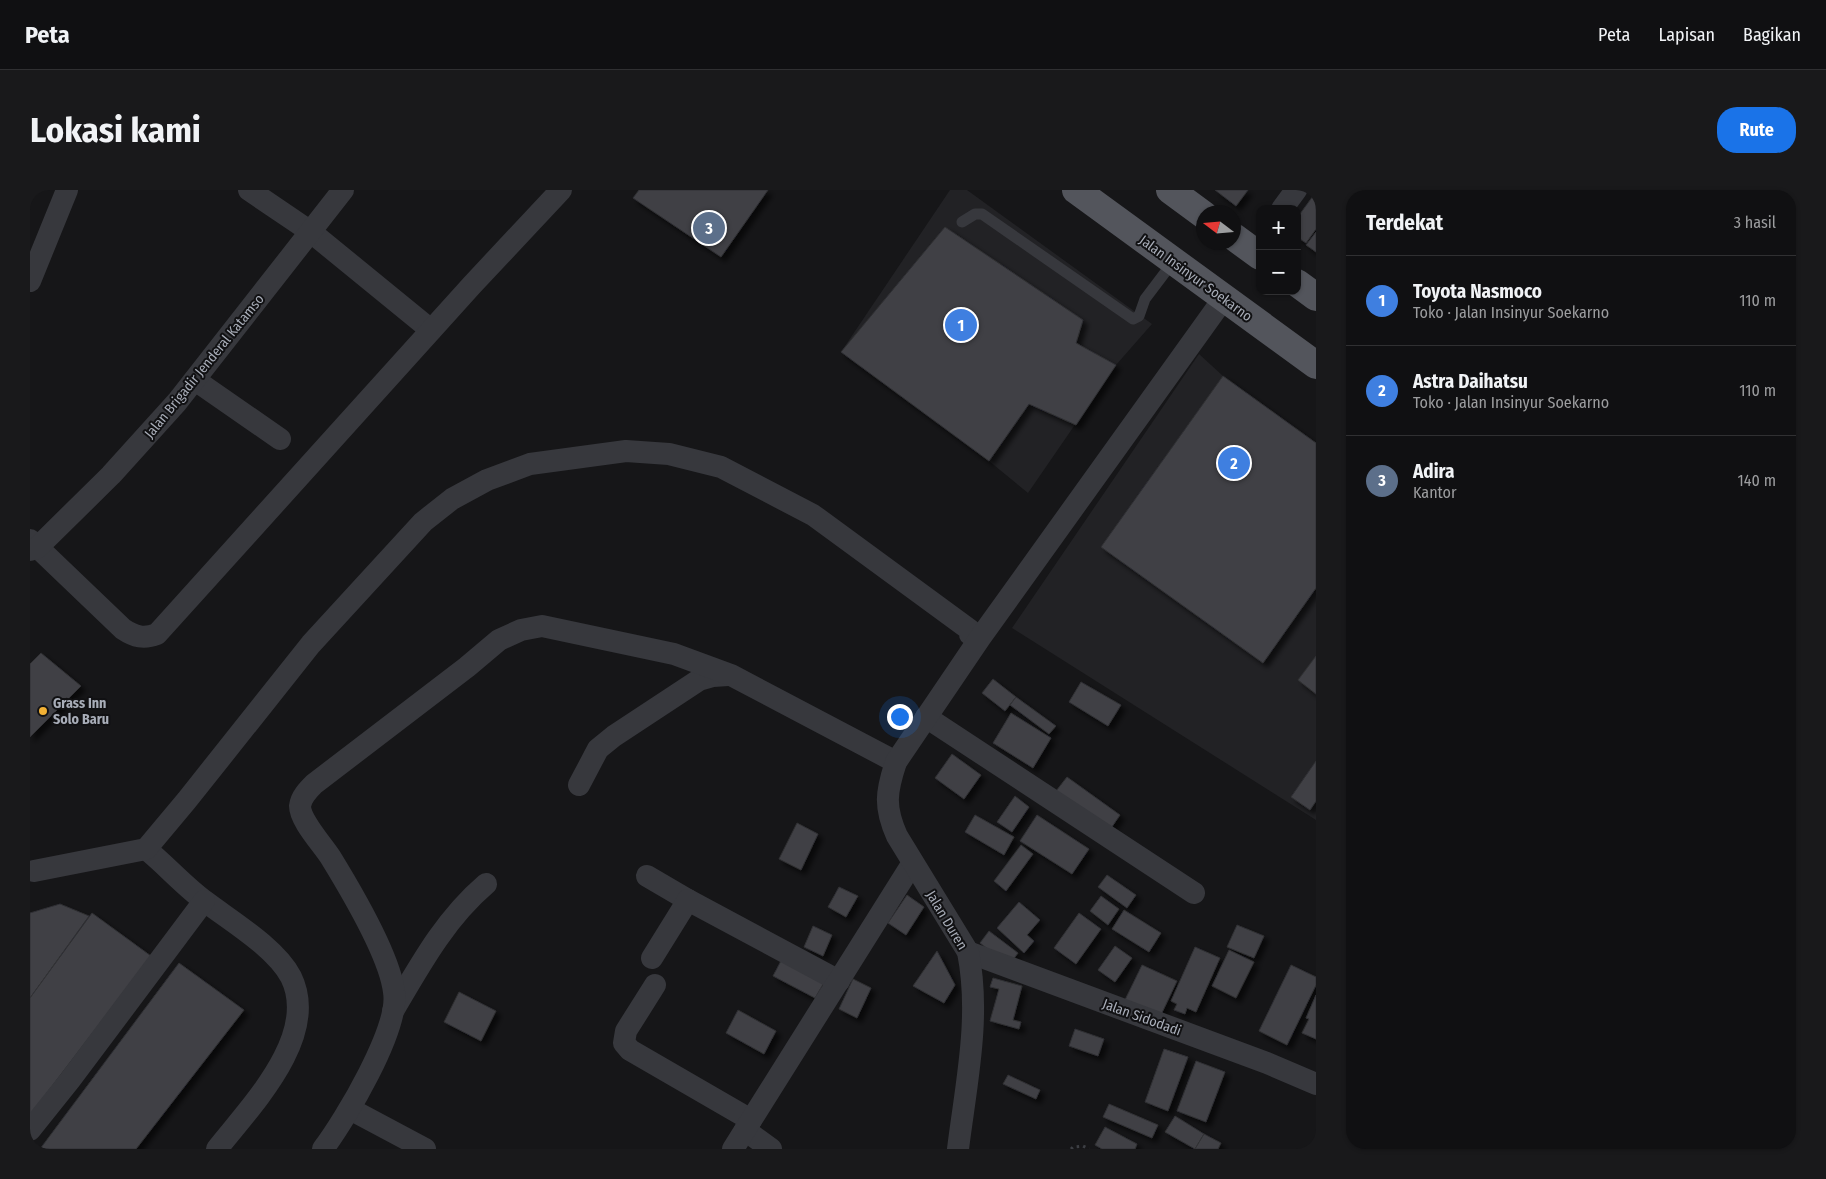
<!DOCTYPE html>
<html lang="id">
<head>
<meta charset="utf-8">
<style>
  body { margin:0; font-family:"Fira Sans Condensed",sans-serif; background:#19191b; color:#f1f3f6 }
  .controls { position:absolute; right:15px; top:15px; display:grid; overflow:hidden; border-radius:10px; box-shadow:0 1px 4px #0004 }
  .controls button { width:45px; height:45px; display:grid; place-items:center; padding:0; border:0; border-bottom:1px solid #303032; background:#101012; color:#f1f3f6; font:25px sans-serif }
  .compass { position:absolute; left:1166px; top:15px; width:45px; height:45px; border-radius:50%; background:#101012; box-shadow:0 1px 4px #0004; rotate:286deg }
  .you { position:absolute; left:869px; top:526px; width:18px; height:18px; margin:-12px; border:4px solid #fff; border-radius:50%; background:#1a73e8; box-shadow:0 0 0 8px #1a73e833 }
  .badge { display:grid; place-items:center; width:32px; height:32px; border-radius:50%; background:#1a73e8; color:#fff; font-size:16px; font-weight:700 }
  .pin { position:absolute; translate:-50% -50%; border:2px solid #fff; box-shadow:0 1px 5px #0006 }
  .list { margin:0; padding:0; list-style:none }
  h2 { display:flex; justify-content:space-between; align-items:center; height:65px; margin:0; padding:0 20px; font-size:21px }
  h2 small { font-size:16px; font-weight:400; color:#9c9d9f }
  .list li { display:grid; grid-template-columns:32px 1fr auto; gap:15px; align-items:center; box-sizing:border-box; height:90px; padding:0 20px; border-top:1px solid #303032 }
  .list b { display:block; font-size:19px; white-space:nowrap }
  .list p { margin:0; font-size:16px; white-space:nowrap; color:#9c9d9f }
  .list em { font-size:16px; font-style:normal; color:#9c9d9f }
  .map { position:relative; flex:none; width:1286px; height:959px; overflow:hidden; border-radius:20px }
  header { display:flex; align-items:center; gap:30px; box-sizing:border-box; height:70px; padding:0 25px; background:#101012; border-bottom:1px solid #303032 }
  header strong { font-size:24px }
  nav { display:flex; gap:28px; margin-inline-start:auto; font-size:18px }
  .intro { display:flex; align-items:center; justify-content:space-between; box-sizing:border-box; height:120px; padding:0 30px }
  h1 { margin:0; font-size:35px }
  .button { padding:12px 22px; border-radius:20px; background:#1a73e8; color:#fff; font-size:18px; font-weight:700 }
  main { display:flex; gap:30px; padding:0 30px }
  aside { flex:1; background:#101012; border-radius:20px; box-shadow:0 1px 4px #0004 }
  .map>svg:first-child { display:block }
</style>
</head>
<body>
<header>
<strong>Peta</strong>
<nav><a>Peta</a><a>Lapisan</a><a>Bagikan</a></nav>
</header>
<div class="intro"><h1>Lokasi kami</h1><a class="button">Rute</a></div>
<main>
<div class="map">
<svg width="1286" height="959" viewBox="0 0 1286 959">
  <defs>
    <filter id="shadow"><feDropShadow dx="4.5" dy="4.5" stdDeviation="2.5" flood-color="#0009"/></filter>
  </defs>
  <rect width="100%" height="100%" fill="#161618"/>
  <!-- built -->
  <g fill="#222225">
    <polygon points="920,0 937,0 1122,134 1086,175 998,303 959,271 811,162"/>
    <polygon points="1169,164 1193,186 1286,253 1286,630 982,438"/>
  </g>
  <!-- building -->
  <g fill="#404145" stroke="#303034" filter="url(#shadow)">
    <polygon points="609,0 738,0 691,67 603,8"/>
    <polygon points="1185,0 1218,0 1206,16"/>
    <polygon points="1286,2 1286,39 1276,53 1267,47 1267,28"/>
    <polygon points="915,37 1053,130 1046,153 1086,175 1046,235 999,214 959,271 811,162"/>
    <polygon points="1286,42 1286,62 1276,55"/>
    <polygon points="1193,186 1286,253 1286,398 1233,473 1071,357"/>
    <polygon points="11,463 51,496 0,547 0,474"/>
    <polygon points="1286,466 1286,504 1268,490"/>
    <polygon points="963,489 986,507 975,521 952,503"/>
    <polygon points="1051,492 1091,515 1078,536 1039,512"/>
    <polygon points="986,507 1026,536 1019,544 980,515"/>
    <polygon points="981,523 1021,548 1003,578 963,553"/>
    <polygon points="922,564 951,585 934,609 905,588"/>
    <polygon points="1286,571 1286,611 1280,620 1261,607"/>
    <polygon points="1037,587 1090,625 1077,644 1023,605"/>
    <polygon points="985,606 999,617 982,642 967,632"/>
    <polygon points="945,625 984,647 974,665 935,642"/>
    <polygon points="1007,625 1059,659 1042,684 990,651"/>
    <polygon points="767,633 788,644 771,680 749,669"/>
    <polygon points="991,655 1003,664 976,701 964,691"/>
    <polygon points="1077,685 1106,705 1097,718 1068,697"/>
    <polygon points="809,697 828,706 816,727 798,717"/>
    <polygon points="877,705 894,717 876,745 858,733"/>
    <polygon points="1071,706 1089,719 1078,735 1060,721"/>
    <polygon points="989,712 1010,730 997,745 1004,751 994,763 967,738"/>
    <polygon points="30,714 59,726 0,808 0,723"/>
    <polygon points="1094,720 1131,743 1119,762 1082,739"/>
    <polygon points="62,723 121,766 0,925 0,808"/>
    <polygon points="1049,723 1071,739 1046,774 1024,758"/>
    <polygon points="1207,735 1234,746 1224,768 1197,757"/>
    <polygon points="783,736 802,745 793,766 774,757"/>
    <polygon points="959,741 988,763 979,775 950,753"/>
    <polygon points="1085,756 1102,768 1085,792 1068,780"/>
    <polygon points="1165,757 1190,768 1166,822 1157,818 1155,824 1144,820 1147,814 1141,811"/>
    <polygon points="1199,760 1224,772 1206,808 1182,796"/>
    <polygon points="907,761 925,795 914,813 883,796"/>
    <polygon points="753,767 796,789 785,808 743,786"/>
    <polygon points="149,773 214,820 106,959 10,959"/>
    <polygon points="1112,775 1147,791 1129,829 1094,812"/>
    <polygon points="1261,775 1286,787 1286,795 1257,855 1229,841"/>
    <polygon points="963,788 992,796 983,830 991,832 989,839 960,831 969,799 960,797"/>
    <polygon points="823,789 841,798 827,828 809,819"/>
    <polygon points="429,802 466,821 451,851 414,832"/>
    <polygon points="1286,805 1286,849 1272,843 1279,829 1276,828"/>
    <polygon points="708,820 746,841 734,864 696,843"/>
    <polygon points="1045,839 1074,849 1068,866 1039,856"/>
    <polygon points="1134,859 1158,867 1138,921 1115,912"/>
    <polygon points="1166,871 1195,882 1176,932 1147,921"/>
    <polygon points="978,885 1010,900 1006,909 973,894"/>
    <polygon points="1079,914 1128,935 1122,948 1073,927"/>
    <polygon points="1145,926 1174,944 1165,959 1135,942"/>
    <polygon points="1075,937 1107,954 1105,959 1072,959 1065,955"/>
    <polygon points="1174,944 1191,953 1188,959 1165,959"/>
  </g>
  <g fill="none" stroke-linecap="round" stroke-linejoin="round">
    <!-- path -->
    <polyline stroke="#3d3f44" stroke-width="3" stroke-dasharray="2.5 4" stroke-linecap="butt" points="1041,959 1043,957 1053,956 1059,959"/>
    <!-- lane -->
    <polyline stroke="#37383d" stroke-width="11" points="932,32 945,24 952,24 1103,129 1109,126 1115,109 1143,72"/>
    <!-- street -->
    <g stroke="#37383d" stroke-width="22">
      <polyline points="219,0 281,42 401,140"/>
      <polyline points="1252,19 1266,0"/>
      <polyline points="0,91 37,0"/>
      <polyline points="165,190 250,249"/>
      <path d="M 0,350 L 93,439 C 105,447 114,449 127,444 L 442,95 L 531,0"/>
      <polyline points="0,360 7,358 81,285 147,212 313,0"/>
      <polyline points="896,527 1164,703"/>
      <polyline points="549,595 568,559 584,546 669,490 683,486 698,485"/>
      <path d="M 116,659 C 137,676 154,696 176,712 C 201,731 246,758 261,787 C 290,846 221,916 187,959"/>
      <polyline points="4,681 116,659 157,610 281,454 393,332 422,309 457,290 500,274 596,261 639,264 691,277 783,325 940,440 940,444 949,447"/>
      <polyline points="617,686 658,710"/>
      <polyline points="938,762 1237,873 1286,894"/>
      <polyline points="622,768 658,710 809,791"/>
      <polyline points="625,795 596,841 594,853 600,860 721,930"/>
      <path d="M 363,821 C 390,775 415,729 456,694"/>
      <polyline points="320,919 395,959"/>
      <polyline points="0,940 40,890 174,711"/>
      <polyline points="715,940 741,959"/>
      <path d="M 293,959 C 315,930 370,838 364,802 C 360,767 320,699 301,668 C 293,655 270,631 270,616 C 271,607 278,600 284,594 L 437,477 L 469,450 L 491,440 L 512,436 L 644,464 L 701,485 L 866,572"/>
      <polyline points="703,959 882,674"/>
      <path d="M 928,959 C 936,894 951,827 938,762 L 867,646 C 854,617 856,602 866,572 L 950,448 L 1194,108"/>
    </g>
    <!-- primary -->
    <g stroke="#53555c" stroke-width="28">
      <polyline points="1046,0 1286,175"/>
      <polyline points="1140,0 1174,25"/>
      <polyline points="1204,47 1230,66"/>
      <polyline points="1267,93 1286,107"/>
    </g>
  </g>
  <!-- markers -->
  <circle fill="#f2b134" stroke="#111113" stroke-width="2" cx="13" cy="521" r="5"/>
  <g text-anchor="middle" stroke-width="4" stroke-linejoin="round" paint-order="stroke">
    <!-- street labels -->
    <g font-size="14" fill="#a8adb8" stroke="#111113">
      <text transform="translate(1166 88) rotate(36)" y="5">Jalan Insinyur Soekarno</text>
      <text transform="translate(174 176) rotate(-51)" y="5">Jalan Brigadir Jenderal Katamso</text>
      <text transform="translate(917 730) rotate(59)" y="5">Jalan Duren</text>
      <text transform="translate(1112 827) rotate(20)" y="5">Jalan Sidodadi</text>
    </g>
    <!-- poi labels -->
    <g font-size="14" font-weight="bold" fill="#a8adb8" stroke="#111113" text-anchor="start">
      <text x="23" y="518">Grass Inn<tspan x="23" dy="16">Solo Baru</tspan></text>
    </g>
  </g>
</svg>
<div class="controls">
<button>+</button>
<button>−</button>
</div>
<svg class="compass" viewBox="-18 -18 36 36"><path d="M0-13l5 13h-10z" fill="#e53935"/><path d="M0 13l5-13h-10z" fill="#9c9d9f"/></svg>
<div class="you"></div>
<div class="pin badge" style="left:931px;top:135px;background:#3f7fe0">1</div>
<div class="pin badge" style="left:1204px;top:273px;background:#3f7fe0">2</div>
<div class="pin badge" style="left:679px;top:38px;background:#5c6f8a">3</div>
</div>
<aside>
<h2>Terdekat<small>3 hasil</small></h2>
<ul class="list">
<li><span class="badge" style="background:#3f7fe0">1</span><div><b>Toyota Nasmoco</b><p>Toko · Jalan Insinyur Soekarno</p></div><em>110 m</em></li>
<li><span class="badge" style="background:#3f7fe0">2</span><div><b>Astra Daihatsu</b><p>Toko · Jalan Insinyur Soekarno</p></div><em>110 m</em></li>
<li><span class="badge" style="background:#5c6f8a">3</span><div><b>Adira</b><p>Kantor</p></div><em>140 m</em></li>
</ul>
</aside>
</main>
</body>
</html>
